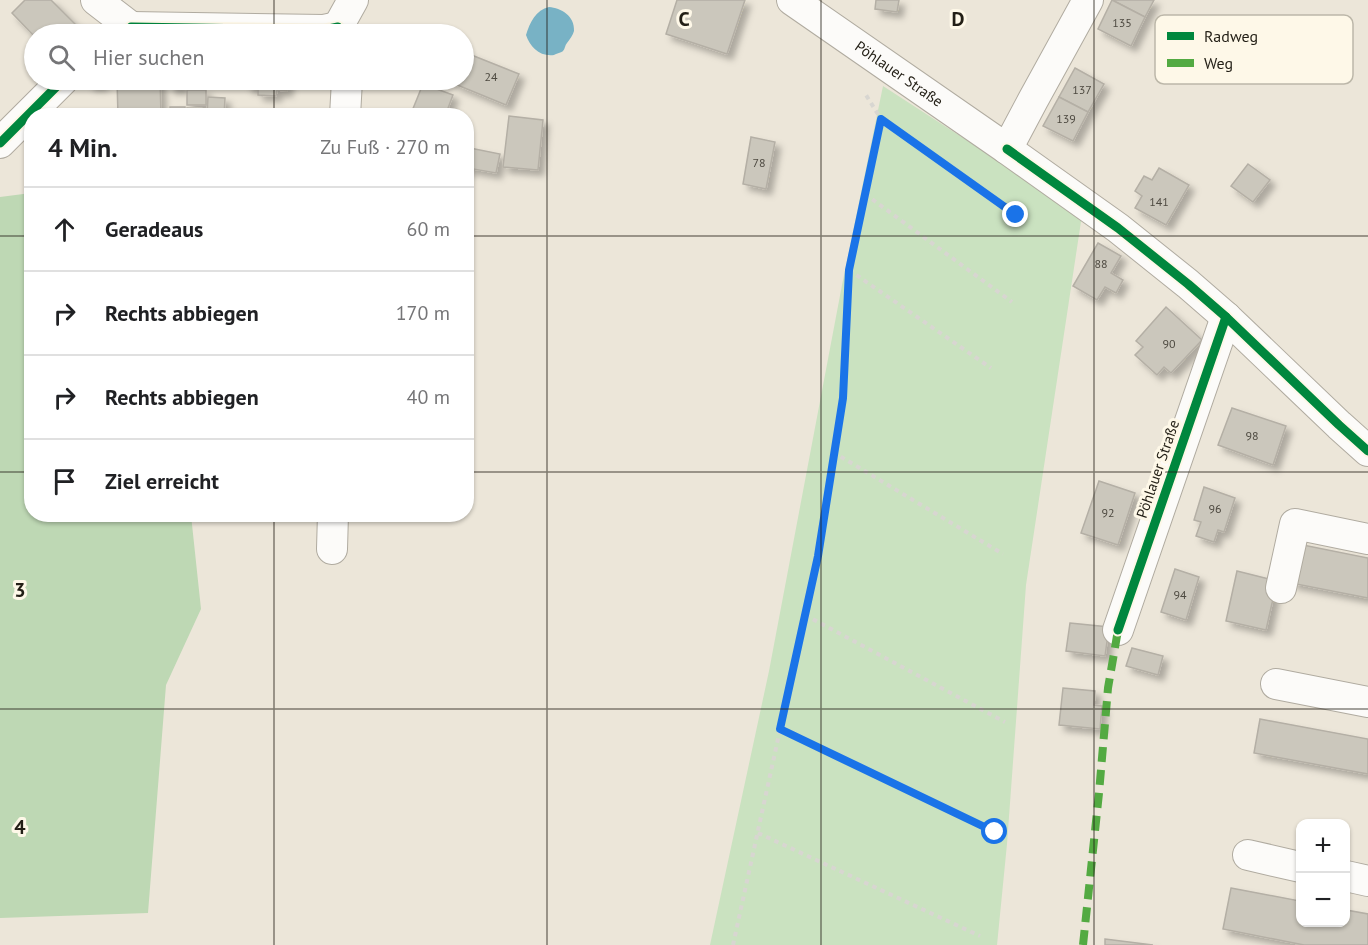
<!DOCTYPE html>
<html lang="de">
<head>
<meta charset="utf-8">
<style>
  body { margin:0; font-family:"PT Sans",sans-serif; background:#f6f6f6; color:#202124 }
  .controls { position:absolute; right:18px; bottom:18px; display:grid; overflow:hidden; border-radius:12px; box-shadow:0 2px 4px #0004 }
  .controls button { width:54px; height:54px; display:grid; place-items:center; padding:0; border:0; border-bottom:2px solid #e0e0e0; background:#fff; color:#202124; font:30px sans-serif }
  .stop { position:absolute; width:18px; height:18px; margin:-14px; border:4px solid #1a73e8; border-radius:50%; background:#fff }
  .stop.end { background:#1a73e8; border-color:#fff; box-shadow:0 2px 6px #0008 }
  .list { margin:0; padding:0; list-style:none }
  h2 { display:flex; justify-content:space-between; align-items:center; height:78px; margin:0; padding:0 24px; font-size:26px }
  h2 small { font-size:20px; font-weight:400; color:#757577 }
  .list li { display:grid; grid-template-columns:39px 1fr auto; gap:18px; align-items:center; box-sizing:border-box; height:84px; padding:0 24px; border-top:2px solid #e0e0e0 }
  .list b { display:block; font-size:22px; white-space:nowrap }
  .list em { font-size:20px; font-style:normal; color:#757577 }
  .icon { flex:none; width:33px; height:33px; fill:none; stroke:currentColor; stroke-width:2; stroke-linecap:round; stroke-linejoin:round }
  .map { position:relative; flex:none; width:1368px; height:945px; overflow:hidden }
  .search { position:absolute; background:#fff; box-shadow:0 2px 4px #0004; left:24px; top:24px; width:450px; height:66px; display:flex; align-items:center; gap:15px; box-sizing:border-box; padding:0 21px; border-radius:33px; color:#757577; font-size:22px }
  .panel { position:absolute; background:#fff; box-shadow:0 2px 4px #0004; left:24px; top:108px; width:450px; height:414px; border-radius:24px }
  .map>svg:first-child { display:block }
</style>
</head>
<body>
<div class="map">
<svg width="1368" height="945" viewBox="0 0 1368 945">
  <defs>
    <filter id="shadow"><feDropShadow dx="5.5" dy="5.5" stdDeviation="3" flood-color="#0004"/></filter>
  </defs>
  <rect width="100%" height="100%" fill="#ece6d9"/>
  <!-- green -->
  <polygon fill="#cae2c0" points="883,86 1082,215 1026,585 1007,844 997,945 710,945 769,671 842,285"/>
  <!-- forest -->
  <polygon fill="#bed8b4" points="31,193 32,514 191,515 201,609 166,685 148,913 0,918 0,197"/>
  <!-- water -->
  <path fill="#78b2c5" d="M 549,7 C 561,8 575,16 574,31 C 573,35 570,39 567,43 C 565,45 565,49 563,51 C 562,52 556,54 554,55 C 540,57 530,47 526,35 C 530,22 536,10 549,7 Z"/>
  <!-- building -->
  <g fill="#cbc7bc" stroke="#b4afa5" stroke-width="1.5" filter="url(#shadow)">
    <polygon points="25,0 51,0 78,27 70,34 34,34 34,36 12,13"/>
    <polygon points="677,0 745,0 727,54 666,34"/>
    <polygon points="876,0 899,0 897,12 875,9"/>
    <polygon points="1112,0 1154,0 1145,17"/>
    <polygon points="1112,0 1145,17 1131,46 1098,29"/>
    <polygon points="464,52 519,74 506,105 450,82 451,80 464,80"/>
    <polygon points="1075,68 1104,84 1088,112 1059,97"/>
    <rect x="89" y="80" width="13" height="5"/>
    <polygon points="117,80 160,80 161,115 118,116"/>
    <rect x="169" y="80" width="14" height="8"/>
    <polygon points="247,80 288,80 287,91 277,90 276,96 258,95 258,88 247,87"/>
    <polygon points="423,84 453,95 445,116 410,116"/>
    <rect x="187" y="90" width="19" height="15"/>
    <polygon points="208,97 225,98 224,116 207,116"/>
    <polygon points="1059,97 1088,112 1073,141 1043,126"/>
    <rect x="170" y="107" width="15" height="9"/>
    <polygon points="187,108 207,109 207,116 187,116"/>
    <polygon points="509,116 543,120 538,170 503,167"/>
    <polygon points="751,137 775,142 766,189 743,184"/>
    <polygon points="470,148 500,154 496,173 468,168 466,173 466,157 468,158"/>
    <polygon points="1248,164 1270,180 1253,202 1231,186"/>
    <polygon points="1159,168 1189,185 1166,225 1135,208 1142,196 1135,191 1144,176 1152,180"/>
    <polygon points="1098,243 1121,256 1111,273 1123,280 1116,293 1105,287 1097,300 1073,286"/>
    <polygon points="1166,307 1202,340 1171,373 1164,367 1157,375 1135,355 1143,347 1136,341"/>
    <polygon points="1232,408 1286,426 1273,465 1218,445"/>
    <polygon points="1099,481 1135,493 1118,545 1081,533"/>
    <polygon points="1204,487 1235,498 1224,532 1218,530 1214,542 1196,536 1201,522 1194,520"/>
    <polygon points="1298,544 1368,558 1368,598 1291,583"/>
    <polygon points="1175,569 1199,577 1186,620 1161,612"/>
    <polygon points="1237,571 1277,581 1266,630 1226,621"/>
    <polygon points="1070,623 1109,627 1105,656 1066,651"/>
    <polygon points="1132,648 1163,656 1158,675 1126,666"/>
    <polygon points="1063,688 1095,691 1094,705 1102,706 1100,729 1059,725"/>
    <polygon points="1260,719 1368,739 1368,774 1254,753"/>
    <polygon points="1231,888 1300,901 1300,922 1346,922 1346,910 1368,914 1368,945 1304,945 1223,929"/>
    <polygon points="1105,939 1153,945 1105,945"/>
  </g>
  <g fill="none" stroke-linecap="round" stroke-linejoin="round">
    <defs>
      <g id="minor">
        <polyline points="96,0 131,27 120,34"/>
        <path id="s1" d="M 792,0 L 1007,149 L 1033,100 L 1088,0"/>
        <polyline points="131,27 324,30 338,27"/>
        <polyline points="342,34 338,27 353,0"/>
        <polyline points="345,116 347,80"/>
        <polyline points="0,143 63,80"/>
        <polyline points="1007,149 1118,228 1188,284 1226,317 1339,425 1368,451"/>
        <polyline points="332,549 333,514"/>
        <polyline points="1281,588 1295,524 1368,539"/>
        <polyline points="1118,630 1226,317"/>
        <polyline points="1276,684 1368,702"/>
        <polyline points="1248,855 1300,867"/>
        <polyline points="1346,876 1368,881"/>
      </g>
    </defs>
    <!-- minor casing -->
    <use href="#minor" stroke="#b0aba0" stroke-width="32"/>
    <!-- path -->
    <g stroke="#d8d6d1" stroke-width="4" stroke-dasharray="4.5 4.5" stroke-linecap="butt">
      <polyline points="881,119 1016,215"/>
      <polyline points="865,194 1012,302"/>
      <polyline points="849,270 991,368"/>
      <polyline points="833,452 1003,554"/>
      <polyline points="805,615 1005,722"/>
      <polyline points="780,729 995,832"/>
      <polyline points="758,833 980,936"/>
      <polyline points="733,945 818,556 843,398 849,270 881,119 866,95"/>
    </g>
    <!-- minor -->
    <use href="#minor" stroke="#fcfbf9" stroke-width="30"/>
    <!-- quiet -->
    <polyline stroke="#53aa42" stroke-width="8" stroke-dasharray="15 8" stroke-linecap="butt" points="1083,945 1099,793 1108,688 1118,630"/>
    <defs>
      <g id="cycleway">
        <polyline points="131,27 324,30 338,27"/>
        <polyline points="0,143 63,80"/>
        <polyline points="1007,149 1118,228 1188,284 1226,317 1339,425 1368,451"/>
        <polyline points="1118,630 1226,317"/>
      </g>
    </defs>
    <!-- cycleway casing -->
    <use href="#cycleway" stroke="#fef8e8" stroke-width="13"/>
    <!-- cycleway -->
    <use href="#cycleway" stroke="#00873e" stroke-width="9"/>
  </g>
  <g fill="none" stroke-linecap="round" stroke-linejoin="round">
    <!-- route -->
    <polyline stroke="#1a73e8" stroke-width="8" points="995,832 780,729 818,556 843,398 849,270 881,119 1016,215"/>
  </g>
  <!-- grid -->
  <path fill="none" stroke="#231f16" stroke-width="1.5" stroke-opacity="0.55" d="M 274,0 L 274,34M 547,0 L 547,945M 821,0 L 821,945M 1094,0 L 1094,945M 274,80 L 274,116M 0,236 L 32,236M 466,236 L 1368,236M 0,472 L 32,472M 466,472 L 1368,472M 274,514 L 274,945M 0,709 L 1368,709"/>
  <g text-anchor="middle" stroke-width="6" stroke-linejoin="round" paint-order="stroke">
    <!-- number labels -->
    <g font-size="12" fill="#4d4940">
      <text x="1122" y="27">135</text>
      <text x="491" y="81">24</text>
      <text x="1082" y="94">137</text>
      <text x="1066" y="123">139</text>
      <text x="759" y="167">78</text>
      <text x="1159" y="206">141</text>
      <text x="1101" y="268">88</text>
      <text x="1169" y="348">90</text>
      <text x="1252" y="440">98</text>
      <text x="1215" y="513">96</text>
      <text x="1108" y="517">92</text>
      <text x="1180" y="599">94</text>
    </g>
    <!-- street labels -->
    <g font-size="15" fill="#231f16" stroke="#fef8e8">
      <text dy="5" stroke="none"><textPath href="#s1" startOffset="130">Pöhlauer Straße</textPath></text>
      <text transform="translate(1158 469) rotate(-71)" y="5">Pöhlauer Straße</text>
    </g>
  </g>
  <!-- legend -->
  <rect x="1155" y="15" width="198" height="69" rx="9" fill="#fef8e8" stroke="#bcb7a9" stroke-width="1.5"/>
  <rect x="1167" y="32" width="27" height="8" fill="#00873e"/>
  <rect x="1167" y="59" width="27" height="8" fill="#53aa42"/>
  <g font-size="16" fill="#231f16">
    <text x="1204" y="42">Radweg</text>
    <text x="1204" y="69">Weg</text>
  </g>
  <g font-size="20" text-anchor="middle" font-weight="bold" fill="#231f16" stroke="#fef8e8" stroke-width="6" stroke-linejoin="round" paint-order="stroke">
    <text x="684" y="26">C</text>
    <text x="958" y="26">D</text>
    <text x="20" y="597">3</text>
    <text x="20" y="834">4</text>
  </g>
</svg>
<div class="controls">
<button>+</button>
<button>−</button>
</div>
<div class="stop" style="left:995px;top:832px"></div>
<div class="stop end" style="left:1016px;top:215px"></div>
<div class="search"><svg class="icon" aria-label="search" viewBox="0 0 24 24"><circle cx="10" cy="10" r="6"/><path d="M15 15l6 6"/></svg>Hier suchen</div>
<section class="panel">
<h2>4 Min.<small>Zu Fuß · 270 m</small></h2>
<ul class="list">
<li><svg class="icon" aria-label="ahead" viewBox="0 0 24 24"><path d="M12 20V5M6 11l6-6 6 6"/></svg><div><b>Geradeaus</b></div><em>60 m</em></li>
<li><svg class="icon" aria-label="right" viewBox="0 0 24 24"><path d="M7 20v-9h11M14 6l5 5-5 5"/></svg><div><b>Rechts abbiegen</b></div><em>170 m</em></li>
<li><svg class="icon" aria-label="right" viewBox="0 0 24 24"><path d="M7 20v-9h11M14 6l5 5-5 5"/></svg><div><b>Rechts abbiegen</b></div><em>40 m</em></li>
<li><svg class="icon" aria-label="arrive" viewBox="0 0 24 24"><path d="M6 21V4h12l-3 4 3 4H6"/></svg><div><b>Ziel erreicht</b></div></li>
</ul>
</section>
</div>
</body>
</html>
